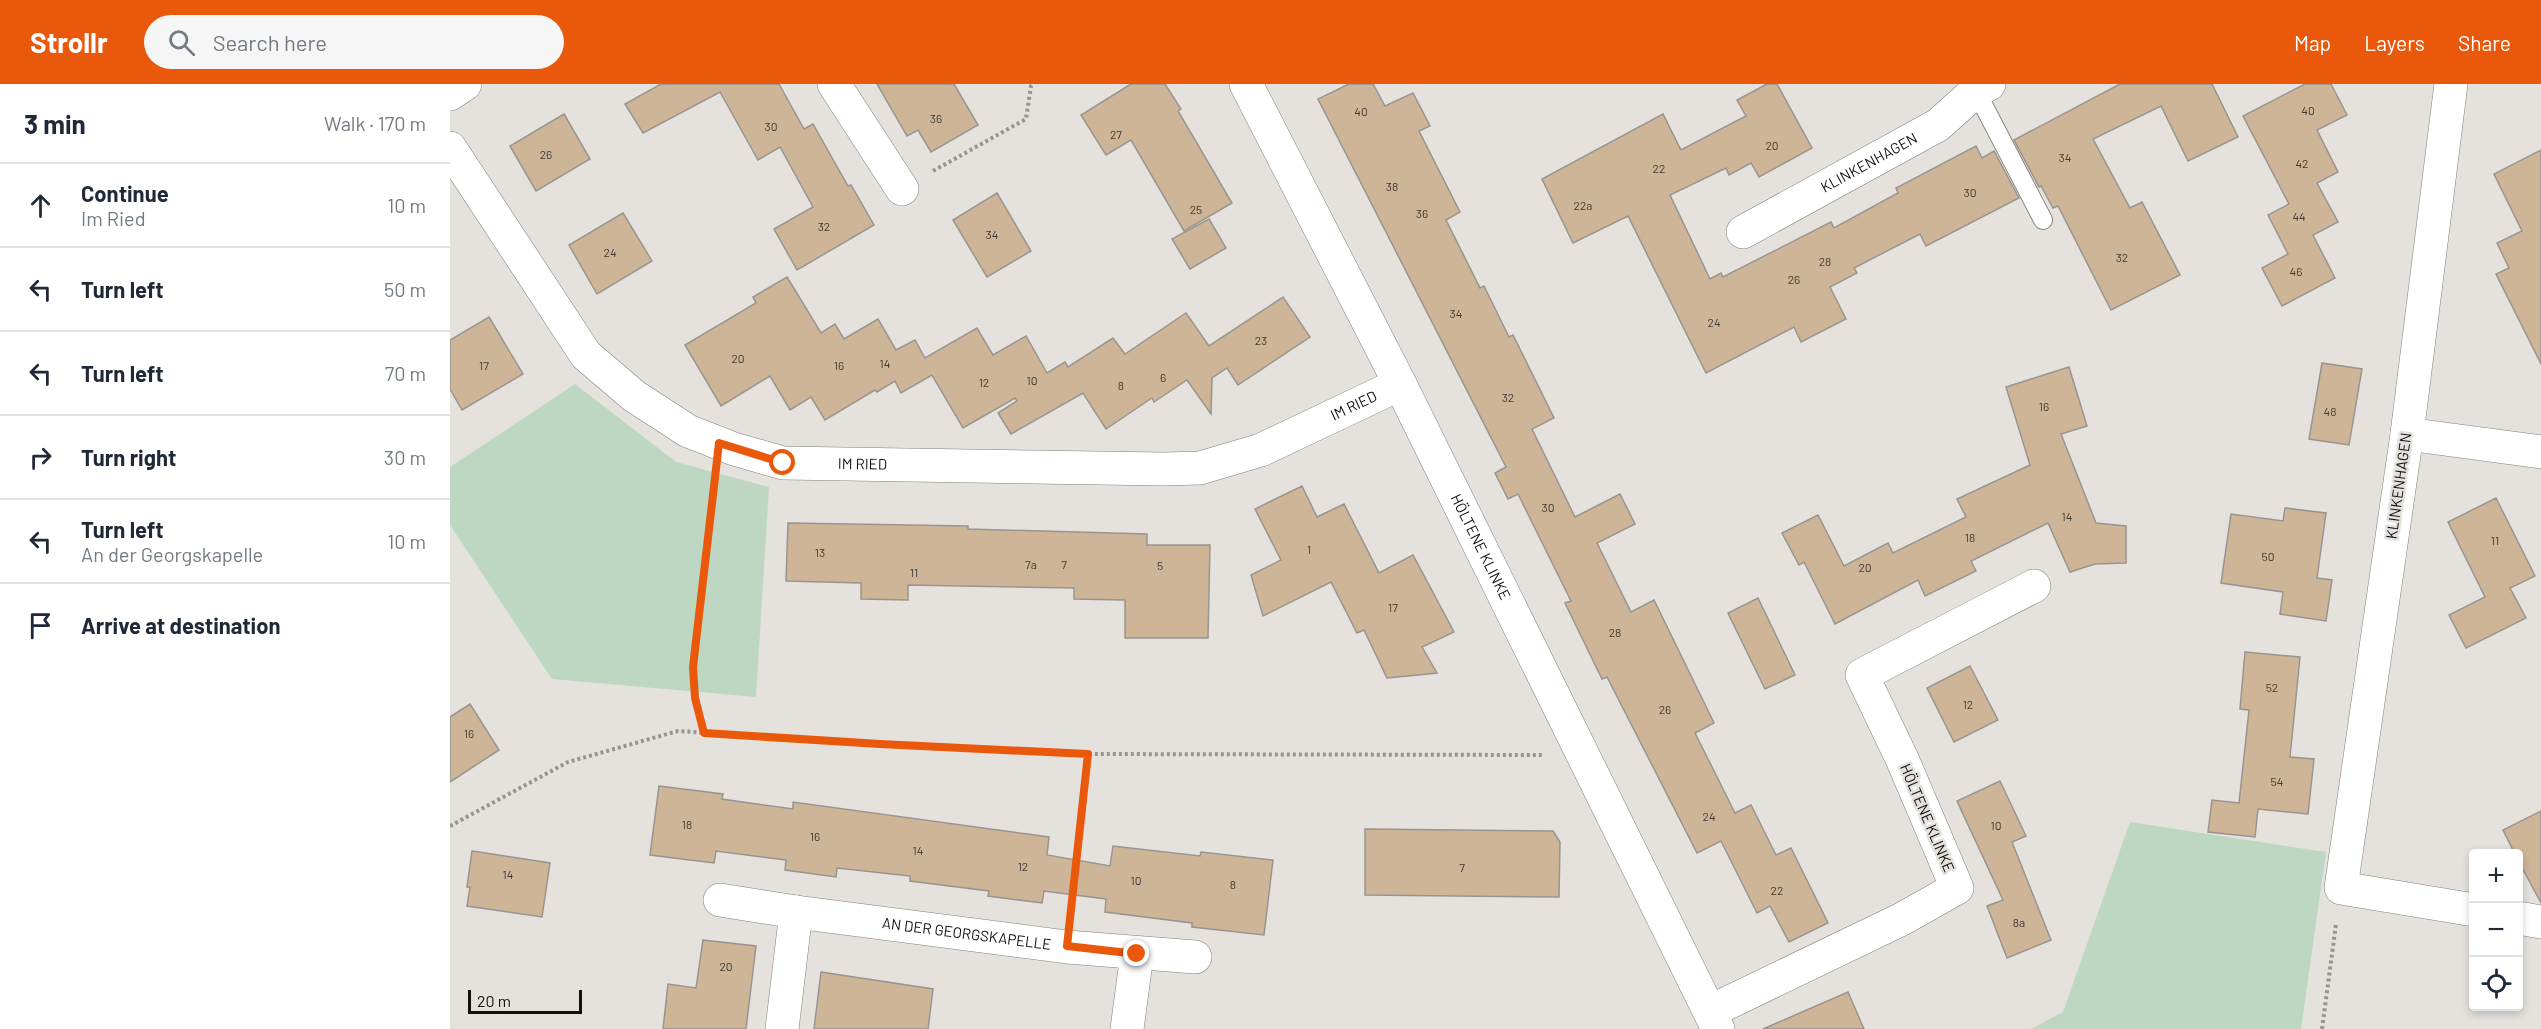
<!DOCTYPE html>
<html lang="en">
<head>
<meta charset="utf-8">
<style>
  body { margin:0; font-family:Barlow,sans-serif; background:#f6f6f7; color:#1f2937 }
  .controls { position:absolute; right:18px; bottom:18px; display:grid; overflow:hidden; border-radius:6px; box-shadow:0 3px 9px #0003 }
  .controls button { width:54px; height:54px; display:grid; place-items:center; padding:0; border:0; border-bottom:2px solid #e0e1e3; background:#fff; color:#1f2937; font:30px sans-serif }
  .scale { position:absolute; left:18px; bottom:15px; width:114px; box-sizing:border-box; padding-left:6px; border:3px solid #121110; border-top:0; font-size:16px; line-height:21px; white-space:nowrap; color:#121110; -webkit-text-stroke:4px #e5e1dd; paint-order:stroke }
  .stop { position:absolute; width:18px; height:18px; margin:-14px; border:4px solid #ea580c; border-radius:50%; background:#fff }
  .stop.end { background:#ea580c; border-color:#fff; box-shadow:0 2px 6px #0008 }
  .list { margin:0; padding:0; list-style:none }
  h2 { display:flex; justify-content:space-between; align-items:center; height:78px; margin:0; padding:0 24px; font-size:26px }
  h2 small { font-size:20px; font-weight:400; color:#747a83 }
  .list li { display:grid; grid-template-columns:39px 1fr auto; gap:18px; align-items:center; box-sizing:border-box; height:84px; padding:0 24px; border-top:2px solid #e0e1e3 }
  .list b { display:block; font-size:22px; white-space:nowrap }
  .list p { margin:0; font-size:20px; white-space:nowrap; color:#747a83 }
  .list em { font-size:20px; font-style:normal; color:#747a83 }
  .icon { flex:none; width:33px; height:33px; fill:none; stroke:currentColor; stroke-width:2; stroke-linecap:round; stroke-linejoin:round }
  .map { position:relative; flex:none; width:2091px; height:945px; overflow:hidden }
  header { display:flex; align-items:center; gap:36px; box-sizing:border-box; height:84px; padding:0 30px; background:#ea580c; color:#fff }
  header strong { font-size:28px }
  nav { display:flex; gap:33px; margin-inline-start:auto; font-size:21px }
  .search { width:420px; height:54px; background:#f6f6f7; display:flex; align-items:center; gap:15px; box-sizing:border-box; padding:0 21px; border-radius:33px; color:#747a83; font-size:22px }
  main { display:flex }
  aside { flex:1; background:#fff }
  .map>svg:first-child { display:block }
</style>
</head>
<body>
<header>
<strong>Strollr</strong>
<div class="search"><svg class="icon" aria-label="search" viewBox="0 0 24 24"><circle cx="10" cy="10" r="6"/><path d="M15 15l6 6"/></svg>Search here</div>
<nav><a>Map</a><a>Layers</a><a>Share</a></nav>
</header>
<main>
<aside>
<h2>3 min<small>Walk · 170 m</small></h2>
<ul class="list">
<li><svg class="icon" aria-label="ahead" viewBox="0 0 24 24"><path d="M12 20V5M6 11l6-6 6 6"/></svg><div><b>Continue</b><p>Im Ried</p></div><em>10 m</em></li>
<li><svg class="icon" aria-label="left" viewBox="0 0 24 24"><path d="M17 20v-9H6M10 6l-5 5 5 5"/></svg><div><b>Turn left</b></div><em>50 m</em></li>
<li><svg class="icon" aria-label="left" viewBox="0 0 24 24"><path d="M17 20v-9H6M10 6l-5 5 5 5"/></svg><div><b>Turn left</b></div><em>70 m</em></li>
<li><svg class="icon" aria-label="right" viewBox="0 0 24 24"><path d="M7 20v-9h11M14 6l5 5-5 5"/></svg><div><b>Turn right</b></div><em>30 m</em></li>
<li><svg class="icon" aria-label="left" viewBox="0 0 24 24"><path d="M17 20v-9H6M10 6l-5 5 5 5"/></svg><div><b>Turn left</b><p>An der Georgskapelle</p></div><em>10 m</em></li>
<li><svg class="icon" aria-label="arrive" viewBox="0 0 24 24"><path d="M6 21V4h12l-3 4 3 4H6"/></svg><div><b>Arrive at destination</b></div></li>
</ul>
</aside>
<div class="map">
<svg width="2091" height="945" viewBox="0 0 2091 945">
  <rect width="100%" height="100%" fill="#e5e1dd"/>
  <!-- green -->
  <g fill="#bdd7c3">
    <polygon points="125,300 226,378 319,403 306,613 102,595 0,441 0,383"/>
    <polygon points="1680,738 1876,768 1851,945 1581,945 1613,928"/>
  </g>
  <!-- building -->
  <g fill="#cfb597" stroke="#989591" stroke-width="1.5">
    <polygon points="211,0 329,0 354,45 363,40 398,102 401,101 424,141 347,186 324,145 363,123 330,63 308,76 270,8 193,49 175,20"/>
    <polygon points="427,0 504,0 528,41 481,68 468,46 457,52"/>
    <polygon points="681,0 715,0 731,25 728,27 782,119 734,147 681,56 656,71 631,31"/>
    <polygon points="899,0 923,0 935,22 963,9 980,42 969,47 1010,128 996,136 1030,204 1034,202 1059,253 1063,251 1104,334 1082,345 1125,433 1170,410 1185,440 1147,459 1181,528 1204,516 1264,639 1245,649 1285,729 1301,721 1326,771 1341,764 1378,839 1339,858 1320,822 1307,829 1271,757 1247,769 1157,593 1152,595 1115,519 1121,517 1068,410 1058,415 1045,389 1056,383 868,15"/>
    <polygon points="1317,0 1327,0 1362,64 1309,93 1301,79 1279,91 1276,84 1220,111 1260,195 1271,189 1273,193 1381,138 1384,144 1448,109 1446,104 1526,62 1532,74 1544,67 1569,114 1476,162 1470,150 1404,184 1407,189 1380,203 1396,235 1351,258 1344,243 1256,289 1178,132 1123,159 1092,95 1213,30 1231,66 1296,32 1287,16"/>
    <polygon points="1670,0 1762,0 1788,53 1738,77 1711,22 1643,55 1680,124 1692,118 1730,191 1661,226 1608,122 1603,124 1591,102 1589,103 1564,56"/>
    <polygon points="1855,0 1881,0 1897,31 1867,46 1888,88 1867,99 1888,138 1863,151 1885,194 1832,222 1812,184 1838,170 1818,131 1839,120 1793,32"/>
    <polygon points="114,30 140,75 86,107 60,62"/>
    <polygon points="2091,66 2091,280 2046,190 2059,184 2047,159 2072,147 2044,90"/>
    <polygon points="547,109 581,167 537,193 503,136"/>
    <polygon points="173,129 202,177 147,210 119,161"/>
    <polygon points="759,135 776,164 740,185 722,155"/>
    <polygon points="337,193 371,249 385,240 394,255 428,235 446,266 465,256 475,274 527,244 543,271 576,252 597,289 615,278 618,283 663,254 675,270 736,229 759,262 833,213 860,253 788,301 777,284 762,294 761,330 737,296 704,318 702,314 656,345 633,309 561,350 548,329 567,317 565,314 513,344 482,291 451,309 445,297 427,308 425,306 375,336 361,313 340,326 320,292 271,322 235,261 306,219 303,213"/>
    <polygon points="39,233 73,290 12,326 0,305 0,256"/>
    <polygon points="1872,279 1912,285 1899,361 1859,355"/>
    <polygon points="1619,283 1637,342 1611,350 1646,439 1676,442 1676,479 1645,480 1620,488 1598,439 1521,477 1526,487 1475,512 1468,496 1385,540 1354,478 1349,481 1332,449 1368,431 1394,482 1438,459 1443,469 1516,433 1507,415 1580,381 1556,303"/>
    <polygon points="852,402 867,433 894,420 929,489 963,471 1004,548 972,563 987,589 937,594 914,546 907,549 881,498 813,532 801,491 831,476 805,425"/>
    <polygon points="2046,414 2085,492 2060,504 2076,534 2016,564 1999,531 2035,513 1998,438"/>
    <polygon points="1835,424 1876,429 1867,494 1882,496 1876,537 1830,530 1833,508 1771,499 1781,430 1833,437"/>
    <polygon points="338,439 518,442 518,445 697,450 697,461 760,461 758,554 675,554 675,516 624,515 624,504 458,501 458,516 411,515 411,499 336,497"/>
    <polygon points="1308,514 1345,591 1315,605 1278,529"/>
    <polygon points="1795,568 1850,573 1840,673 1864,675 1858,730 1808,725 1805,753 1758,748 1762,716 1789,719 1799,626 1790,625"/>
    <polygon points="1520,582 1548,636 1504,658 1477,604"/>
    <polygon points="20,620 49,666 0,698 0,633"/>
    <polygon points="1550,697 1576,752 1562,758 1601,856 1557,874 1537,822 1553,816 1507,717"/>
    <polygon points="209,702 273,710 272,715 343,725 343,718 599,753 597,771 660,782 663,762 750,772 751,768 823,776 814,851 742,843 742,839 655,828 656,815 594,807 592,819 538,812 539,807 460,797 460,792 387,784 386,793 335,786 336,776 266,767 264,779 200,771"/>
    <polygon points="2091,727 2091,819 2068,776 2068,770 2065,770 2053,746"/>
    <polygon points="915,745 1103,747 1110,758 1109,813 915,811"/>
    <polygon points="22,767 100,779 92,833 17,822 20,803 17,803"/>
    <polygon points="253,856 306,862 296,945 213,945 218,900 246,904"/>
    <polygon points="371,888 483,905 478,945 364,945"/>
    <polygon points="1398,908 1414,945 1313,945"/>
  </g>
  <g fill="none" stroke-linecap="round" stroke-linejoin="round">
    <defs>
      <polyline id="service" points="1526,7 1593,136"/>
      <g id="minor">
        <polyline points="384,0 452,105"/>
        <path id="s1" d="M 796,0 L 950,300 L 1268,945"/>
        <polyline points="2001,0 1957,350 1891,804 2024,826"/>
        <polyline points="0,10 15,0"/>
        <path id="s2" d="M 0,64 L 136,271 L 184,312 L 238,347 L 284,365 L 333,379 L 714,385 L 750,384 L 811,366 L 950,300"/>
        <path id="s3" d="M 1293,148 L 1488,41 L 1526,7 L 1539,0"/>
        <polyline points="1957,350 2091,368"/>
        <path id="s4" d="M 270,816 L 346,828 L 617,863 L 745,873"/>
        <polyline points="2068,834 2091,838"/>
        <polyline points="1261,927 1452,835 1507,804 1453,677 1412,591 1584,502"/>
        <polyline points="332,945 346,828"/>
        <polyline points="677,945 687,870"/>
      </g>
    </defs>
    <!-- service casing -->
    <use href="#service" stroke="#83807c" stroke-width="20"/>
    <!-- minor casing -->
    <use href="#minor" stroke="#83807c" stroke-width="34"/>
    <!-- path -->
    <g stroke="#979491" stroke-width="4" stroke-dasharray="3 3" stroke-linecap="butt">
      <polyline points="483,87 576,35 581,2 583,0"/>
      <polyline points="254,649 245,614 243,583 265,397"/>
      <polyline points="0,742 118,678 228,647 430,660 638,670 1094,671"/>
      <polyline points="621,827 638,670"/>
      <polyline points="1872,945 1886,840"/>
    </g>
    <!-- service -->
    <use href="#service" stroke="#fff" stroke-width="18"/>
    <!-- minor -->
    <use href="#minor" stroke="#fff" stroke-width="33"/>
  </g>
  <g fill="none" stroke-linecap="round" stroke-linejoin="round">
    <!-- route -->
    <polyline stroke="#ea580c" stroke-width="8" points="333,379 269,359 243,583 245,614 254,649 430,660 638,670 617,862 687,870"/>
  </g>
  <g text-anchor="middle" stroke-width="5" stroke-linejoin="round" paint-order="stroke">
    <!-- number labels -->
    <g font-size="12" fill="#413a32">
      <text x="1858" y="31">40</text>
      <text x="911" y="32">40</text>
      <text x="486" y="39">36</text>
      <text x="321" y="47">30</text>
      <text x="666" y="55">27</text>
      <text x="1322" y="66">20</text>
      <text x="96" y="75">26</text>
      <text x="1615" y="78">34</text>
      <text x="1852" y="84">42</text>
      <text x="1209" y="89">22</text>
      <text x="942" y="107">38</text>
      <text x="1520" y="113">30</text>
      <text x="1133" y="126">22a</text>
      <text x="746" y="130">25</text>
      <text x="972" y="134">36</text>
      <text x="1849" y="137">44</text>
      <text x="374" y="147">32</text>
      <text x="542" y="155">34</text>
      <text x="160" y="173">24</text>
      <text x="1672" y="178">32</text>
      <text x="1375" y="182">28</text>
      <text x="1846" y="192">46</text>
      <text x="1344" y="200">26</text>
      <text x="1006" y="234">34</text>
      <text x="1264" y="243">24</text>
      <text x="811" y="261">23</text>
      <text x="288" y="279">20</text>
      <text x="435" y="284">14</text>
      <text x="34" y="286">17</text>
      <text x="389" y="286">16</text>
      <text x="713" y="298">6</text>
      <text x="582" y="301">10</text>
      <text x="534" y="303">12</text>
      <text x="671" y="306">8</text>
      <text x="1058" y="318">32</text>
      <text x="1594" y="327">16</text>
      <text x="1880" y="332">48</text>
      <text x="1098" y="428">30</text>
      <text x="1617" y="437">14</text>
      <text x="1520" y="458">18</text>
      <text x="2045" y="461">11</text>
      <text x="859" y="470">1</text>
      <text x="370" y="473">13</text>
      <text x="1818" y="477">50</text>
      <text x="581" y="485">7a</text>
      <text x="614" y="485">7</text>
      <text x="710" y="486">5</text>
      <text x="1415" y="488">20</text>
      <text x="464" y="493">11</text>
      <text x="943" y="528">17</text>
      <text x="1165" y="553">28</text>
      <text x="1822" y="608">52</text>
      <text x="1518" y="625">12</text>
      <text x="1215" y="630">26</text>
      <text x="19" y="654">16</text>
      <text x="1827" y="702">54</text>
      <text x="1259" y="737">24</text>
      <text x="237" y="745">18</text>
      <text x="1546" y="746">10</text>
      <text x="365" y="757">16</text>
      <text x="468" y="771">14</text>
      <text x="573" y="787">12</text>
      <text x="1012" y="788">7</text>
      <text x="58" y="795">14</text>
      <text x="686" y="801">10</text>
      <text x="783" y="805">8</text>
      <text x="1327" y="811">22</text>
      <text x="1569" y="843">8a</text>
      <text x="276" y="887">20</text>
    </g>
    <!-- street labels -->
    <g font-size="15" fill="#121110" stroke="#e5e1dd">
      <text dy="5" stroke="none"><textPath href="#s3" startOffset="144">KLINKENHAGEN</textPath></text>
      <text dy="5" stroke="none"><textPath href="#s2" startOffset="1059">IM RIED</textPath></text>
      <text dy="5" stroke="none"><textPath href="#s2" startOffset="555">IM RIED</textPath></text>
      <text transform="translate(1949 402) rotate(-82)" y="5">KLINKENHAGEN</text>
      <text dy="5" stroke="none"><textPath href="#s1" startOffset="519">HÖLTENE KLINKE</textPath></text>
      <text transform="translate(1477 734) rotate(67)" y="5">HÖLTENE KLINKE</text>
      <text dy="5" stroke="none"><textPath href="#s4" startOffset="249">AN DER GEORGSKAPELLE</textPath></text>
    </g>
  </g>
</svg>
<div class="controls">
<button>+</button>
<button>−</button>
<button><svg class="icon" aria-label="locate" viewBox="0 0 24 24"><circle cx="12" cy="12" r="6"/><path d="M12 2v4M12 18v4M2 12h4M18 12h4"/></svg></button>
</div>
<div class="scale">20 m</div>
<div class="stop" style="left:333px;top:379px"></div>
<div class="stop end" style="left:687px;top:870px"></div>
</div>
</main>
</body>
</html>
